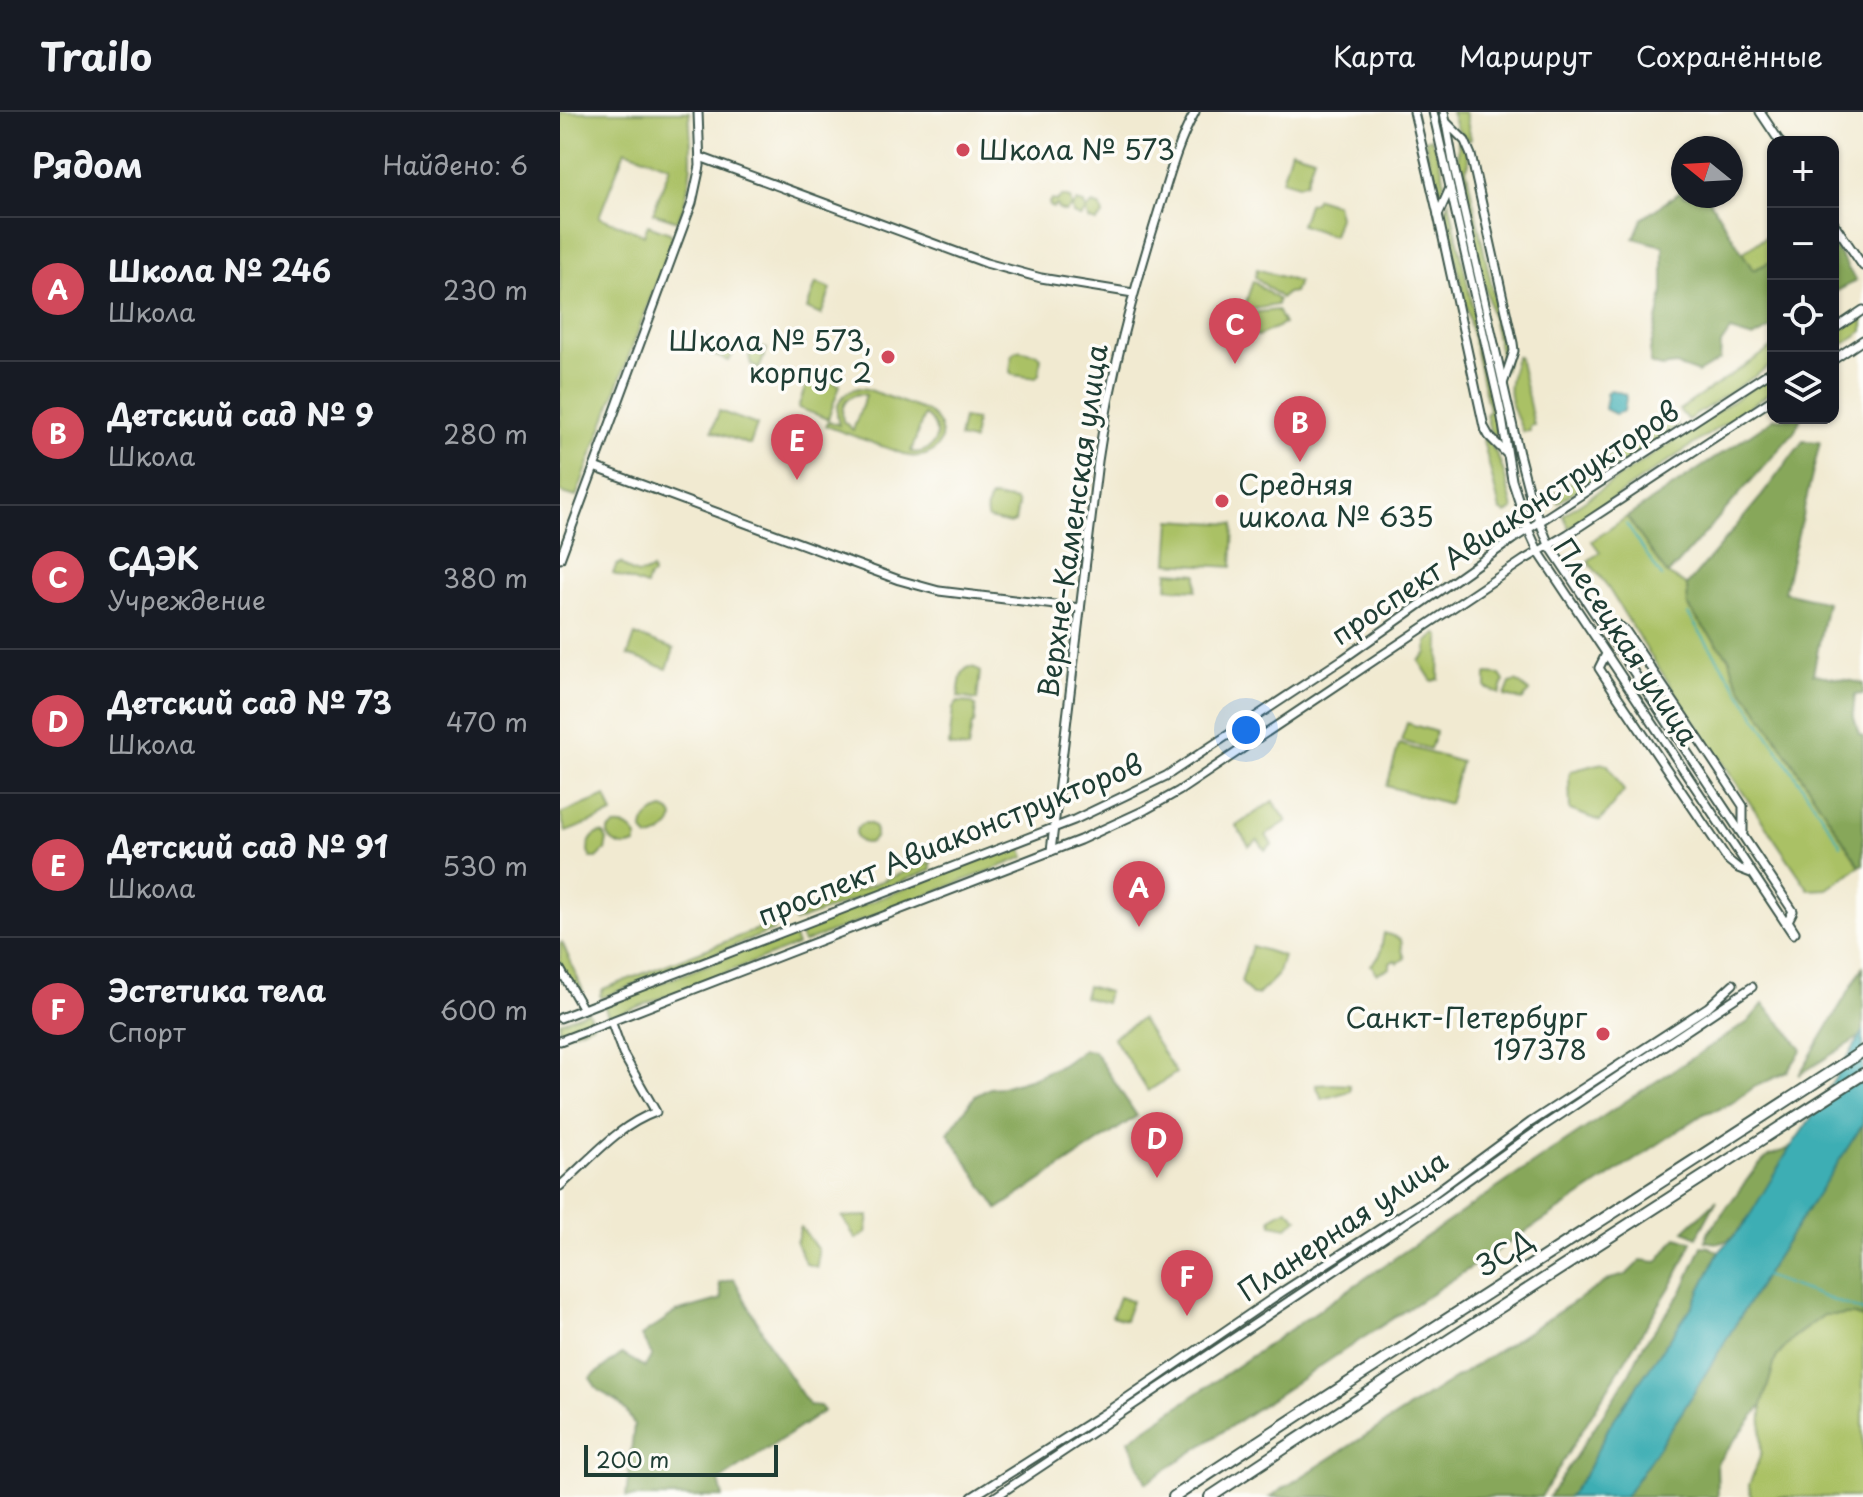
<!DOCTYPE html>
<html lang="ru">
<head>
<meta charset="utf-8">
<style>
  body { margin:0; font-family:"Playpen Sans",sans-serif; background:#20242c; color:#f1f3f6 }
  .controls { position:absolute; right:24px; top:24px; display:grid; overflow:hidden; border-radius:16px; box-shadow:0 2px 6px #0004 }
  .controls button { width:72px; height:72px; display:grid; place-items:center; padding:0; border:0; border-bottom:2px solid #363941; background:#171b24; color:#f1f3f6; font:40px sans-serif }
  .compass { position:absolute; left:1111px; top:24px; width:72px; height:72px; border-radius:50%; background:#171b24; box-shadow:0 2px 6px #0004; rotate:288deg }
  .scale { position:absolute; left:24px; bottom:20px; width:194px; box-sizing:border-box; padding-left:8px; border:4px solid #1f3d34; border-top:0; font-size:22px; line-height:28px; white-space:nowrap; color:#1f3d34; -webkit-text-stroke:6px #fdfcf7; paint-order:stroke }
  .you { position:absolute; left:686px; top:618px; width:28px; height:28px; margin:-20px; border:6px solid #fff; border-radius:50%; background:#1a73e8; box-shadow:0 0 0 12px #1a73e833 }
  .badge { display:grid; place-items:center; width:52px; height:52px; border-radius:50%; background:#d1495b; color:#fff; font-size:26px; font-weight:700 }
  .pin { position:absolute; translate:-50% -66px; filter:drop-shadow(0 2px 4px #0008) }
  .pin::after { content:''; position:absolute; top:42px; width:28px; height:24px; background:inherit; clip-path:polygon(0 0,100% 0,50% 100%) }
  .list { margin:0; padding:0; list-style:none }
  h2 { display:flex; justify-content:space-between; align-items:center; height:104px; margin:0; padding:0 32px; font-size:34px }
  h2 small { font-size:26px; font-weight:400; color:#9ea1a6 }
  .list li { display:grid; grid-template-columns:52px 1fr auto; gap:24px; align-items:center; box-sizing:border-box; height:144px; padding:0 32px; border-top:2px solid #363941 }
  .list b { display:block; font-size:30px; white-space:nowrap }
  .list p { margin:0; font-size:26px; white-space:nowrap; color:#9ea1a6 }
  .list em { font-size:26px; font-style:normal; color:#9ea1a6 }
  .icon { flex:none; width:44px; height:44px; fill:none; stroke:currentColor; stroke-width:2; stroke-linecap:round; stroke-linejoin:round }
  .map { position:relative; flex:none; width:1303px; height:1385px; overflow:hidden }
  header { display:flex; align-items:center; gap:48px; box-sizing:border-box; height:112px; padding:0 40px; background:#171b24; border-bottom:2px solid #363941 }
  header strong { font-size:38px }
  nav { display:flex; gap:44px; margin-inline-start:auto; font-size:28px }
  main { display:flex }
  aside { flex:1; background:#171b24 }
  .map>svg:first-child { display:block }
</style>
</head>
<body>
<header>
<strong>Trailo</strong>
<nav><a>Карта</a><a>Маршрут</a><a>Сохранённые</a></nav>
</header>
<main>
<aside>
<h2>Рядом<small>Найдено: 6</small></h2>
<ul class="list">
<li><span class="badge">A</span><div><b>Школа № 246</b><p>Школа</p></div><em>230 m</em></li>
<li><span class="badge">B</span><div><b>Детский сад № 9</b><p>Школа</p></div><em>280 m</em></li>
<li><span class="badge">C</span><div><b>СДЭК</b><p>Учреждение</p></div><em>380 m</em></li>
<li><span class="badge">D</span><div><b>Детский сад № 73</b><p>Школа</p></div><em>470 m</em></li>
<li><span class="badge">E</span><div><b>Детский сад № 91</b><p>Школа</p></div><em>530 m</em></li>
<li><span class="badge">F</span><div><b>Эстетика тела</b><p>Спорт</p></div><em>600 m</em></li>
</ul>
</aside>
<div class="map">
<svg width="1303" height="1385" viewBox="0 0 1303 1385">
  <rect width="100%" height="100%" fill="#fdfcf7"/>
  <filter id="ink" filterUnits="userSpaceOnUse"><feTurbulence type="fractalNoise" baseFrequency=".0125" numOctaves="2"/><feDisplacementMap in="SourceGraphic" scale="16" xChannelSelector="R" yChannelSelector="G"/><feConvolveMatrix kernelMatrix="1 2 1 2 8 2 1 2 1" color-interpolation-filters="sRGB"/></filter>
  <filter id="wash" filterUnits="userSpaceOnUse"><feTurbulence type="fractalNoise" baseFrequency=".006" numOctaves="4" result="noise"/><feDisplacementMap in="SourceGraphic" scale="32" xChannelSelector="R" yChannelSelector="G"/><feGaussianBlur stdDeviation="1.8" result="paint"/><feColorMatrix in="noise" values="0 0 0 0 0 0 0 0 0 0 0 0 0 0 0 0 0 1.4 0 .05"/><feComposite in="paint" operator="in"/></filter>
  <g filter="url(#wash)">
    <rect width="100%" height="100%" fill="#f1ead1"/>
    <!-- green -->
    <g fill="#aac165" stroke="#647f4c" stroke-width="2" fill-rule="evenodd">
      <path d="M 0,0 L 129,0 C 132,40 134,71 118,109 L 93,101 L 110,54 L 65,38 L 39,105 L 84,123 L 88,113 L 110,121 L 113,126 L 16,385 L 0,380 Z"/>
      <polygon points="891,0 905,0 911,27 909,29 897,17"/>
      <path d="M 871,26 C 879,47 890,67 880,89 L 877,87 L 865,28 Z"/>
      <polygon points="898,29 907,40 909,51 906,57 943,226 949,229 949,244 944,258 899,58"/>
      <polygon points="731,38 754,45 746,70 738,73 722,68"/>
      <polygon points="502,84 510,86 512,95 517,90 524,92 526,98 533,92 541,95 543,104 536,110 528,107 526,100 520,105 513,102 512,95 505,100 498,97 497,93 493,96 490,94 489,91 492,88 496,89"/>
      <polygon points="757,86 776,92 779,105 773,124 741,113 748,92 754,90"/>
      <polygon points="889,89 936,300 936,325 930,319 926,303 929,298 890,121 884,116 883,106"/>
      <polygon points="1213,120 1213,149 1193,158 1182,141"/>
      <polygon points="697,157 738,170 734,180 727,181 721,186 695,165"/>
      <polygon points="693,169 718,188 717,193 683,199"/>
      <polygon points="256,171 271,177 261,203 247,197"/>
      <polygon points="717,198 724,212 698,224 677,217 682,202"/>
      <polygon points="1303,201 1303,219 1273,239 1273,222"/>
      <path d="M 147,226 C 153,236 161,241 172,233 L 175,234 L 175,237 L 169,249 L 137,237 L 140,230 Z"/>
      <polygon points="198,235 207,237 199,257 191,253 189,244 194,236"/>
      <polygon points="1213,235 1213,252 1128,308 1119,298"/>
      <polygon points="458,238 477,242 481,245 479,262 476,266 454,263 450,260 452,243"/>
      <path d="M 956,245 L 959,245 L 974,313 L 970,314 L 970,319 L 963,320 C 948,285 945,282 956,245 Z"/>
      <polygon points="250,262 280,273 268,307 238,296"/>
      <polygon points="1213,262 1213,279 1009,416 1003,403"/>
      <path d="M 299,276 L 307,277 L 366,299 C 394,316 381,349 349,344 L 266,314 L 268,309 L 279,313 C 273,295 280,280 299,276 ZM 299,282 L 306,283 L 293,318 L 283,309 C 280,295 285,285 299,282 ZM 364,303 C 386,316 376,344 351,340 Z"/>
      <polygon points="159,299 197,313 190,333 152,319"/>
      <polygon points="1112,303 1118,314 1065,351 1038,364 998,391 995,384 996,380"/>
      <polygon points="403,306 416,308 413,329 399,326"/>
      <path d="M 925,326 C 944,346 946,372 953,397 L 946,402 L 940,398 L 923,328 Z"/>
      <path d="M 432,385 L 456,389 L 458,393 L 455,410 L 450,412 L 428,407 C 425,401 427,389 432,385 Z"/>
      <polygon points="1067,405 1107,462 1127,473 1128,494 1139,510 1170,547 1174,562 1181,575 1199,599 1300,754 1267,777 1249,778 1092,546 1045,471 1028,449 1040,440 1032,429"/>
      <polygon points="611,408 674,412 672,455 608,451"/>
      <path d="M 61,451 C 71,461 79,466 92,457 L 93,463 L 89,465 L 86,474 L 53,462 L 56,454 Z"/>
      <polygon points="608,460 637,462 636,478 607,476"/>
      <polygon points="877,522 880,524 879,567 872,569 859,549 867,541 867,530"/>
      <polygon points="75,523 114,537 107,557 68,543"/>
      <path d="M 410,555 L 415,556 L 420,560 L 417,588 L 398,585 C 400,574 399,558 410,555 Z"/>
      <polygon points="926,562 940,563 944,569 940,582 926,576"/>
      <polygon points="956,569 970,580 962,588 945,584 950,571"/>
      <polygon points="398,590 412,591 416,595 414,612 412,612 408,637 389,634 393,596"/>
      <polygon points="847,611 876,620 870,637 841,629"/>
      <polygon points="839,632 901,650 889,692 827,674"/>
      <polygon points="1042,651 1048,653 1064,679 1040,709 1010,698 1009,664 1011,659"/>
      <polygon points="46,684 53,702 6,720 0,702"/>
      <polygon points="713,689 727,709 706,723 712,733 705,738 698,728 689,734 676,714"/>
      <path d="M 103,697 C 126,704 104,725 88,726 L 83,719 C 83,707 92,700 103,697 Z"/>
      <circle cx="306" cy="721" r="10"/>
      <path d="M 54,714 C 64,713 73,716 77,726 L 75,732 C 64,737 53,733 48,723 L 48,719 Z"/>
      <path d="M 40,721 L 44,722 L 47,728 L 45,738 L 37,746 L 31,746 L 28,740 C 28,731 31,724 40,721 Z"/>
      <polygon points="460,732 465,745 243,831 238,818"/>
      <polygon points="371,750 371,758 235,810 234,803"/>
      <polygon points="214,811 214,818 41,886 40,883 43,877"/>
      <polygon points="232,820 237,833 49,906 44,893"/>
      <path d="M 824,821 C 853,830 835,827 845,846 L 838,851 L 835,848 L 830,851 L 830,856 L 817,861 L 811,853 L 820,843 Z"/>
      <polygon points="2,830 23,879 17,881 0,852 0,831"/>
      <polygon points="692,834 723,844 717,864 698,883 692,883 681,870"/>
      <polygon points="527,874 548,880 545,891 524,885"/>
      <polygon points="28,899 33,912 0,925 0,910"/>
      <polygon points="581,907 616,961 588,979 553,925"/>
      <polygon points="772,972 790,973 790,979 762,987 756,973"/>
      <polygon points="727,1097 738,1107 727,1115 712,1112 711,1106"/>
      <polygon points="309,1104 306,1121 296,1127 282,1105"/>
      <polygon points="241,1115 258,1138 257,1155 246,1152 236,1131"/>
      <polygon points="641,1141 643,1143 642,1150 639,1157 631,1160 623,1157 622,1155 637,1142"/>
      <polygon points="559,1185 572,1189 565,1208 552,1204"/>
      <polygon points="1264,1203 1294,1203 1303,1206 1303,1385 1191,1385 1189,1373 1201,1342 1202,1293 1216,1246 1234,1225"/>
    </g>
    <!-- forest -->
    <g fill="#87a75a" stroke="#537247" stroke-width="2">
      <polygon points="1123,78 1123,84 1147,84 1193,158 1213,149 1213,215 1193,226 1170,219 1161,232 1160,248 1138,261 1116,253 1101,255 1090,251 1090,239 1103,182 1103,134 1074,126 1082,107"/>
      <polygon points="1273,132 1296,169 1273,181"/>
      <polygon points="1215,306 1241,306 1235,319 1116,454 1107,462 1067,405"/>
      <polygon points="1243,329 1260,330 1224,480 1267,490 1253,562 1303,571 1303,582 1295,583 1293,602 1299,622 1303,624 1303,752 1300,754 1199,599 1181,575 1174,562 1170,547 1139,510 1128,493 1127,473 1200,386"/>
      <polygon points="1303,855 1303,920 1301,924 1239,963"/>
      <polygon points="1203,892 1228,919 1242,938 1227,960 1194,975 1174,990 1157,998 1145,1001 1019,1085 780,1241 586,1371 569,1328 978,1048 1072,985 1188,910"/>
      <polygon points="523,938 534,939 577,1004 438,1097 388,1021 415,984 430,976 442,975 472,966 502,953"/>
      <polygon points="1303,1012 1303,1206 1294,1203 1264,1203 1234,1225 1216,1246 1202,1293 1157,1351 1158,1385 1065,1385 1122,1300 1214,1149"/>
      <path d="M 1230,1036 C 1216,1059 1189,1114 1169,1127 C 1163,1132 1153,1131 1145,1129 L 1148,1121 L 1195,1057 L 1208,1044 Z"/>
      <polygon points="1157,1088 1137,1125 1124,1119"/>
      <polygon points="1117,1125 1132,1130 1115,1167 981,1385 710,1385 1050,1167 1066,1163 1081,1148 1097,1150"/>
      <polygon points="1142,1134 1149,1135 1159,1140 1133,1193 1050,1313 1025,1363 1008,1385 989,1385 1068,1264 1084,1232 1122,1180"/>
      <polygon points="174,1167 214,1241 249,1293 260,1294 264,1299 159,1369 163,1385 66,1385 74,1313 67,1300 57,1289 38,1278 30,1266 62,1242 85,1255 92,1243 81,1224 116,1200 162,1187 159,1171"/>
    </g>
    <!-- water -->
    <g fill="#3caeb4" stroke="#2e7674" stroke-width="2">
      <polygon points="1051,278 1065,282 1066,286 1064,299 1055,302 1045,297 1047,285 1046,281"/>
      <polygon points="1303,920 1303,1012 1214,1149 1122,1300 1065,1385 1008,1385 1025,1363 1050,1313 1133,1193 1159,1140 1184,1113 1230,1036 1251,1006"/>
    </g>
    <g fill="none" stroke-linecap="round" stroke-linejoin="round">
      <!-- stream -->
      <g stroke="#3caeb4" stroke-width="2">
        <polyline points="1066,412 1102,465"/>
        <polyline points="1128,502 1281,733"/>
        <polyline points="1205,1164 1303,1199"/>
      </g>
    </g>
  </g>
  <g filter="url(#ink)">
    <g fill="none" stroke-linecap="round" stroke-linejoin="round">
      <defs>
        <g id="minor">
          <polyline points="854,0 878,103"/>
          <polyline points="873,0 941,300 952,368 968,417 978,439 1233,822 1235,820 1228,809 1233,799 989,433 971,388 959,342 894,55 884,0"/>
          <polyline points="1200,0 1220,30"/>
          <polyline points="887,11 905,29 911,43 953,231 954,239 943,272"/>
          <polyline points="140,45 426,151 481,166 573,181"/>
          <polyline points="890,76 878,103 924,315 929,324 947,342"/>
          <polyline points="1273,110 1303,154"/>
          <polyline points="1273,218 1303,198"/>
          <polyline points="1273,248 1303,228"/>
          <polyline points="34,355 339,468 379,479 520,496"/>
          <polyline points="0,447 132,91 140,54 138,0"/>
          <polyline points="1036,500 1065,518 1130,614 1183,694 1183,720"/>
          <polyline points="1046,542 1039,556 1054,579 1168,748 1178,756 1191,761"/>
          <path d="M 491,739 L 538,349 C 550,265 572,185 597,104 C 608,69 617,32 635,0"/>
          <polyline points="0,857 23,897"/>
          <polyline points="0,906 514,708 606,664 783,547 953,427 1213,258"/>
          <polyline points="0,929 520,728 585,698 619,679 964,448 1008,422 1213,287"/>
          <path d="M 0,1074 C 31,1047 57,1014 96,1000 L 63,942 L 51,909"/>
          <polyline points="412,1385 545,1301 722,1180 865,1088 971,1010 1148,895 1173,872"/>
          <polyline points="435,1385 870,1095 982,1015 1192,875"/>
        </g>
        <g id="highway">
          <path d="M 614,1385 C 842,1234 1074,1089 1303,939"/>
          <polyline points="650,1385 892,1226 1303,962"/>
        </g>
      </defs>
      <!-- minor casing -->
      <use href="#minor" stroke="#3e574c" stroke-width="11"/>
      <!-- highway casing -->
      <use href="#highway" stroke="#3e574c" stroke-width="14"/>
      <!-- minor -->
      <use href="#minor" stroke="#fff" stroke-width="7"/>
      <!-- highway -->
      <use href="#highway" stroke="#fff" stroke-width="10"/>
    </g>
  </g>
  <!-- markers -->
  <g fill="#d1495b" stroke="#fdfcf7" stroke-width="3">
    <circle cx="403" cy="38" r="8"/>
    <circle cx="328" cy="245" r="8"/>
    <circle cx="662" cy="389" r="8"/>
    <circle cx="1043" cy="922" r="8"/>
  </g>
  <g text-anchor="middle" stroke-width="7" stroke-linejoin="round" paint-order="stroke">
    <!-- poi labels -->
    <g font-size="28" fill="#1f3d34" stroke="#fdfcf7" text-anchor="start">
      <text x="419" y="48">Школа № 573</text>
      <text x="312" y="239" text-anchor="end">Школа № 573,<tspan x="312" dy="32">корпус 2</tspan></text>
      <text x="678" y="383">Средняя<tspan x="678" dy="32">школа № 635</tspan></text>
      <text x="1027" y="916" text-anchor="end">Санкт-Петербург<tspan x="1027" dy="32">197378</tspan></text>
    </g>
    <!-- street labels -->
    <g font-size="28" fill="#1f3d34" stroke="#fdfcf7">
      <text transform="translate(513 409) rotate(-82)" y="10">Верхне-Каменская улица</text>
      <text transform="translate(945 411) rotate(-34)" y="10">проспект Авиаконструкторов</text>
      <text transform="translate(1066 530) rotate(57)" y="10">Плесецкая улица</text>
      <text transform="translate(390 728) rotate(-22)" y="10">проспект Авиаконструкторов</text>
      <text transform="translate(783 1114) rotate(-34)" y="10">Планерная улица</text>
      <text transform="translate(945 1141) rotate(-32)" y="10">ЗСД</text>
    </g>
  </g>
</svg>
<div class="controls">
<button>+</button>
<button>−</button>
<button><svg class="icon" aria-label="locate" viewBox="0 0 24 24"><circle cx="12" cy="12" r="6"/><path d="M12 2v4M12 18v4M2 12h4M18 12h4"/></svg></button>
<button><svg class="icon" aria-label="layers" viewBox="0 0 24 24"><path d="M12 4l9 5-9 5-9-5zM3 14l9 5 9-5"/></svg></button>
</div>
<svg class="compass" viewBox="-18 -18 36 36"><path d="M0-13l5 13h-10z" fill="#e53935"/><path d="M0 13l5-13h-10z" fill="#9ea1a6"/></svg>
<div class="scale">200 m</div>
<div class="you"></div>
<div class="pin badge" style="left:579px;top:815px">A</div>
<div class="pin badge" style="left:740px;top:350px">B</div>
<div class="pin badge" style="left:675px;top:252px">C</div>
<div class="pin badge" style="left:597px;top:1066px">D</div>
<div class="pin badge" style="left:237px;top:368px">E</div>
<div class="pin badge" style="left:627px;top:1204px">F</div>
</div>
</main>
</body>
</html>
